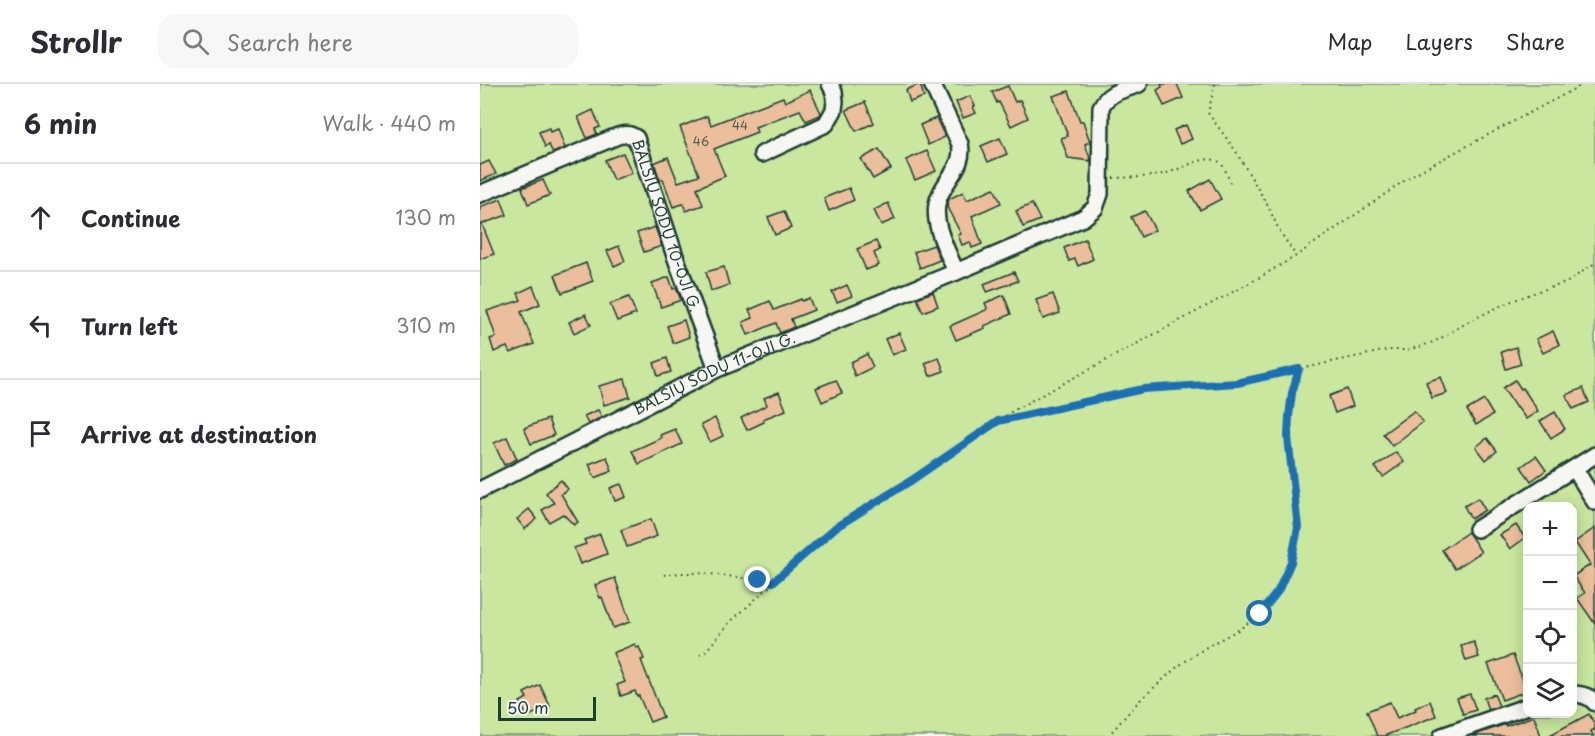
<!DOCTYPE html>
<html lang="en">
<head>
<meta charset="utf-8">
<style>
  body { margin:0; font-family:"Playpen Sans",sans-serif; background:#f7f7f7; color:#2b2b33 }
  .controls { position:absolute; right:18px; bottom:18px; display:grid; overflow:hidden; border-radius:12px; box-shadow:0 3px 15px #0003 }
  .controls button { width:54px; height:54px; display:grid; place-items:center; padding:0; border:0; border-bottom:2px solid #e1e1e2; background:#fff; color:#2b2b33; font:30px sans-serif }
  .scale { position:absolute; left:18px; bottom:15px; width:98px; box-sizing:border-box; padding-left:6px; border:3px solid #1f3d34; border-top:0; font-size:16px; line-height:21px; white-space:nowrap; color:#1f3d34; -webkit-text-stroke:4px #f6f6f2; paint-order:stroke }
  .stop { position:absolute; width:18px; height:18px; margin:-14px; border:4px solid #1f6fb2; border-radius:50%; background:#fff }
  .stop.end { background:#1f6fb2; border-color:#fff; box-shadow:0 2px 6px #0008 }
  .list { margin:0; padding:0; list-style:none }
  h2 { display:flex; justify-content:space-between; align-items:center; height:78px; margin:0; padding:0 24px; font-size:26px }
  h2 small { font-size:20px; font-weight:400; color:#7c7c81 }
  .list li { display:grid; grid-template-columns:39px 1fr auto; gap:18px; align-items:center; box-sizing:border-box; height:108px; padding:0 24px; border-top:2px solid #e1e1e2 }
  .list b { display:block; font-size:22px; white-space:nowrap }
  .list em { font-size:20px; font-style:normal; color:#7c7c81 }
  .icon { flex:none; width:33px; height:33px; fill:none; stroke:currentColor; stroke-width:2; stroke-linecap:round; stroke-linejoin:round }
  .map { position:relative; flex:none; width:1115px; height:652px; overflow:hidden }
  header { display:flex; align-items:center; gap:36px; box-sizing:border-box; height:84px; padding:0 30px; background:#fff; border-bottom:2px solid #e1e1e2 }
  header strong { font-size:28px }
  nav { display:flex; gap:33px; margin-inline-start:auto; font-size:21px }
  .search { width:420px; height:54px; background:#f7f7f7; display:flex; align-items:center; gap:15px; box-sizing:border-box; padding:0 21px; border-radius:18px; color:#7c7c81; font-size:22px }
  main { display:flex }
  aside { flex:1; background:#fff }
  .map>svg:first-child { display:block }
</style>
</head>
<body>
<header>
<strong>Strollr</strong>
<div class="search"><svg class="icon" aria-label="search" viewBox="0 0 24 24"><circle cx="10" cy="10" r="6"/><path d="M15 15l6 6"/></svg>Search here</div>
<nav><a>Map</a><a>Layers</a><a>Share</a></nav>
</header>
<main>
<aside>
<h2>6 min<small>Walk · 440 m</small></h2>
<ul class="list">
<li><svg class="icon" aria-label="ahead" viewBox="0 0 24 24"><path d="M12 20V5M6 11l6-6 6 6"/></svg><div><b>Continue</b></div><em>130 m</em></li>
<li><svg class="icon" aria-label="left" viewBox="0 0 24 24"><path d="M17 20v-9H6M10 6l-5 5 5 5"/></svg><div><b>Turn left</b></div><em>310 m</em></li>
<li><svg class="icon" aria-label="arrive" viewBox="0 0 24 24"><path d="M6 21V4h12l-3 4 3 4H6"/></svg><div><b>Arrive at destination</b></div></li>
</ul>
</aside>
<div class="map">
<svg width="1115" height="652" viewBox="0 0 1115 652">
  <rect width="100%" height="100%" fill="#f6f6f2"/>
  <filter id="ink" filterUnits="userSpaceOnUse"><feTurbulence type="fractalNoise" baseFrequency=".0167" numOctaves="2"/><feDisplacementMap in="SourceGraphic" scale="12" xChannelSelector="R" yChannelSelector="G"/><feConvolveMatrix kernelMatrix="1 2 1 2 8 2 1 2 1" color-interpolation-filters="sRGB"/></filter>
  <g filter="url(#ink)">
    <!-- green -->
    <path fill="#c9e79f" stroke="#74926a" stroke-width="1.5" fill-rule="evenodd" d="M 0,0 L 1115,0 L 1115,652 L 0,652 ZM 1048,422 L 1092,422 L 1092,630 L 1048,630 Z"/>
    <!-- building -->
    <g fill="#ecbf9c" stroke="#1f3d34" stroke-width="1.5">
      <polygon points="440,0 444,13 430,18 426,6"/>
      <polygon points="681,0 697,0 703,14 684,22 677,6 682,3"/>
      <polygon points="528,2 535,18 540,16 548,34 531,42 519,18 517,19 512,8"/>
      <polygon points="330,6 341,29 340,31 326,37 320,26 275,43 277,48 234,65 245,92 217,104 223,121 206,127 203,120 193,123 183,95 180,96 174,79 188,73 198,98 219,91 200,43 227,32 231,41 303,13 305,18"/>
      <polygon points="589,7 600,37 603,37 610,58 605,60 611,77 588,74 581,54 588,52 573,12"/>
      <polygon points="490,12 495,22 493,23 496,29 483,34 476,18"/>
      <polygon points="385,18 394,39 376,47 366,26"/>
      <polygon points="113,26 120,43 115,45 117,50 107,54 98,33"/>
      <polygon points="456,34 465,53 448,61 440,41"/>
      <polygon points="706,41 712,55 700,60 694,46"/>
      <polygon points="69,44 70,48 78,45 85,64 73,69 69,61 65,63 59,48"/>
      <polygon points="520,54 527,70 508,78 501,62"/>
      <polygon points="399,65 411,85 393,95 381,75"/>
      <polygon points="447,67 456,87 435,96 426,76"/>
      <polygon points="143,69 152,89 133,96 125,76"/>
      <polygon points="9,77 16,90 0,97 0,81"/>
      <polygon points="730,95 741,115 720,126 709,107"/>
      <polygon points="63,96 70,111 48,120 42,104"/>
      <polygon points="369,104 374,116 349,127 344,114"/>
      <polygon points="514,104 521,119 492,132 502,160 492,164 490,158 482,161 478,151 481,150 467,123 469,115 483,108 487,116"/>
      <polygon points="21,115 27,131 2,140 14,170 0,175 0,123"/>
      <polygon points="408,119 415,135 401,141 394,126"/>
      <polygon points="552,120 560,136 543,143 536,127"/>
      <polygon points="304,127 311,144 295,151 288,133"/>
      <polygon points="665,127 675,146 661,153 651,133"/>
      <polygon points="175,143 182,162 164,168 157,149"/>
      <polygon points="605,155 613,175 598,182 595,175 589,177 584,164"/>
      <polygon points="396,157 400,166 394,169 399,181 386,186 377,165"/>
      <polygon points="454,161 460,176 440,184 434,168"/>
      <polygon points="139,162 145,177 134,182 127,167"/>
      <polygon points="106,179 113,197 82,209 75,191"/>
      <polygon points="244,183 249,201 231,207 226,188"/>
      <polygon points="534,188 538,197 507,208 504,200"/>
      <polygon points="189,193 193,205 196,204 201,216 181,223 172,199"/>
      <polygon points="367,201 372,212 357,218 352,208"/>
      <polygon points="53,202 60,220 41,228 54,260 30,269 27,263 14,268 10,255 16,253 7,227 41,216 38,209"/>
      <polygon points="453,208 458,222 443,228 437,214"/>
      <polygon points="573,210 580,229 563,235 556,216"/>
      <polygon points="524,211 531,230 504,242 505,244 476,256 470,242 506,226 507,224 505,219"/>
      <polygon points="149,213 156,230 137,237 130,220"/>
      <polygon points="329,214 334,226 311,235 314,243 300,249 296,239 268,251 263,238 273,234 269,226 290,217 294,226 321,215 322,217"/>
      <polygon points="106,230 111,241 94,249 89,238"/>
      <polygon points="204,236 209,253 193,259 187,242"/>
      <polygon points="1073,247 1079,261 1063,269 1056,255"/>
      <polygon points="419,249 426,265 412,271 405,255"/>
      <polygon points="1036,263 1041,280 1026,285 1021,268"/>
      <polygon points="387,270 393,283 375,292 371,282 371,278"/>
      <polygon points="187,274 191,288 178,292 174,279"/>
      <polygon points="459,274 464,287 450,292 445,279"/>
      <polygon points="961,293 967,309 952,314 946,298"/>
      <polygon points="145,295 150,313 124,321 119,302"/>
      <polygon points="356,296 362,309 342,318 336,304"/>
      <polygon points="1035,296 1041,305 1043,304 1058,327 1046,335 1037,323 1036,324 1023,304"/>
      <polygon points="1103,304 1109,318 1093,325 1086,311"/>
      <polygon points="867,305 873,322 855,329 849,312"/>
      <polygon points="299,308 306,326 283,335 284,338 267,346 261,334 287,321 284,314"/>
      <polygon points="1004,316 1013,331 996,341 987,326"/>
      <polygon points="118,326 122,333 108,340 104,332"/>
      <polygon points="934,327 943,338 912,362 903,350"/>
      <polygon points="1075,328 1085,345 1071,354 1060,337"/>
      <polygon points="235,334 243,352 230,358 221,341"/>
      <polygon points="68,335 74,351 51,360 44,344"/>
      <polygon points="195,345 202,360 159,380 152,367 181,354 180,351"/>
      <polygon points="27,353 37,375 24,381 14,359"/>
      <polygon points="1007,354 1017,367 1006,376 996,363"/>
      <polygon points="916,368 924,378 903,393 895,383"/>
      <polygon points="1056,372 1066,386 1051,397 1041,383"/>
      <polygon points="127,373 132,387 115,394 109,380"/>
      <polygon points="81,396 88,405 81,410 98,438 94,441 83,430 69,438 62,426 74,419 66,409"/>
      <polygon points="141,400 146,413 135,417 130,404"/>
      <polygon points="998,414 1005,426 991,435 984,422"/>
      <polygon points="49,425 57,435 45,445 37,435"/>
      <polygon points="171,435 177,452 147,463 141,446"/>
      <polygon points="1036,441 1045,454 1030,465 1020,451"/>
      <polygon points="1115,444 1115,540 1097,514 1105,509 1093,492 1110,481 1095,458"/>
      <polygon points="988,448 1001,468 975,485 962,466"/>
      <polygon points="120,450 127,470 100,480 94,464 106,460 104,456"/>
      <polygon points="135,494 150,538 133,544 122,513 120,514 115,501"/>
      <polygon points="994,558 999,573 986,577 981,562"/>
      <polygon points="155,560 156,564 159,563 164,575 161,576 183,633 170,638 159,612 157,612 155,607 141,612 137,601 145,598 133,569"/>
      <polygon points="1033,571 1047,607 1022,616 1008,580"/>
      <polygon points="60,601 70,622 47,633 40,618 47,614 44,609"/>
      <polygon points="990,610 996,626 983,630 977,614"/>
      <polygon points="1014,610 1019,622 1008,626 1004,614"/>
      <polygon points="950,617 956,632 904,652 897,652 887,627 910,618 917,634 936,626 935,624"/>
      <polygon points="1109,630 1115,641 1115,645 1111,647 1113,652 1068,652"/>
      <polygon points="1054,632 1061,652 992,652 1026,640 1026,642"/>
    </g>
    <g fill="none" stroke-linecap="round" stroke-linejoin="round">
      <defs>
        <g id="minor">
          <polyline points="282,70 346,40 354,26 355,17 354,8 350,0"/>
          <path id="s1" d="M 0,110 L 135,53 C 143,50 149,49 156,54 L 195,172 L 237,285"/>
          <path d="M 476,188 L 603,134 L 615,124 L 620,110 L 621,23 C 629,7 644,6 659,0"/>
          <polyline points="1095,385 1115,418"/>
          <path id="s2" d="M 0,406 L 237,285 L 476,188 C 468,168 453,142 457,120 C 461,98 486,83 480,60 L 452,0"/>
          <polyline points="997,445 1115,371"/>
          <path d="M 1092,610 C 1101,610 1110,612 1115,619"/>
          <polyline points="962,652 1048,622"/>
        </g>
      </defs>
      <!-- minor casing -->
      <use href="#minor" stroke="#1f3d34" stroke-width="20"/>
      <!-- path -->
      <g stroke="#1f3d34" stroke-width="2" stroke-dasharray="1.5 4.5" stroke-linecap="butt">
        <polyline points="735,0 728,29 755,66 787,120 799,146 816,172"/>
        <path d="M 633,94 C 654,93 674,94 693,87 C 706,83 724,71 738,77 C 745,81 748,94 751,101"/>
        <polyline points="521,336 663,305 757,299 856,277 908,266 926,266 939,263 956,257 988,238 1024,220 1059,207 1086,199 1115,179"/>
        <path d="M 184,491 C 219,485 256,494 292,498"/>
        <polyline points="220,571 226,567 250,538 356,443 432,396 534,326 775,196 816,172 934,90 1104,0"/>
        <polyline points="628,652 659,617 697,583 728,562 760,545 780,529 798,507 811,478 818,444 808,353 809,332 812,309 819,285"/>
      </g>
      <!-- minor -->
      <use href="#minor" stroke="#f6f6f2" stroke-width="15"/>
    </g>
  </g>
  <g fill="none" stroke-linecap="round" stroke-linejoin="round" filter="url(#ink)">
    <!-- route -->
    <polyline stroke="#1f6fb2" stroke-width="8" points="278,496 293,498 356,443 432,396 518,337 663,305 757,299 819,285 812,309 809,332 808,353 818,444 811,478 798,507 780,530"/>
  </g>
  <g text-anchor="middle" stroke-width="4.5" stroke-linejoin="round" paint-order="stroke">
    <!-- number labels -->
    <g font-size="12" fill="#525e4e">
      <text x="260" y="46">44</text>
      <text x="221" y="62">46</text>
    </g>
    <!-- street labels -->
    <g font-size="15" fill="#1f3d34" stroke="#f6f6f2">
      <text dy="5" stroke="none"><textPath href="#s1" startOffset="261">BALSIŲ SODŲ 10-OJI G.</textPath></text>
      <text dy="5" stroke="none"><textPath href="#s2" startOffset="262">BALSIŲ SODŲ 11-OJI G.</textPath></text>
    </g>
  </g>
</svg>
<div class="controls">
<button>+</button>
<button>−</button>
<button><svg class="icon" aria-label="locate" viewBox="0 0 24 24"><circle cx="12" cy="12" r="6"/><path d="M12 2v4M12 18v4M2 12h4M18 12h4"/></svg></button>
<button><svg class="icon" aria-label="layers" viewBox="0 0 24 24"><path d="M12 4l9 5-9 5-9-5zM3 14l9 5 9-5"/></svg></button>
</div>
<div class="scale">50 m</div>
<div class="stop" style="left:780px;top:530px"></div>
<div class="stop end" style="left:278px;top:496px"></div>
</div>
</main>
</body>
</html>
